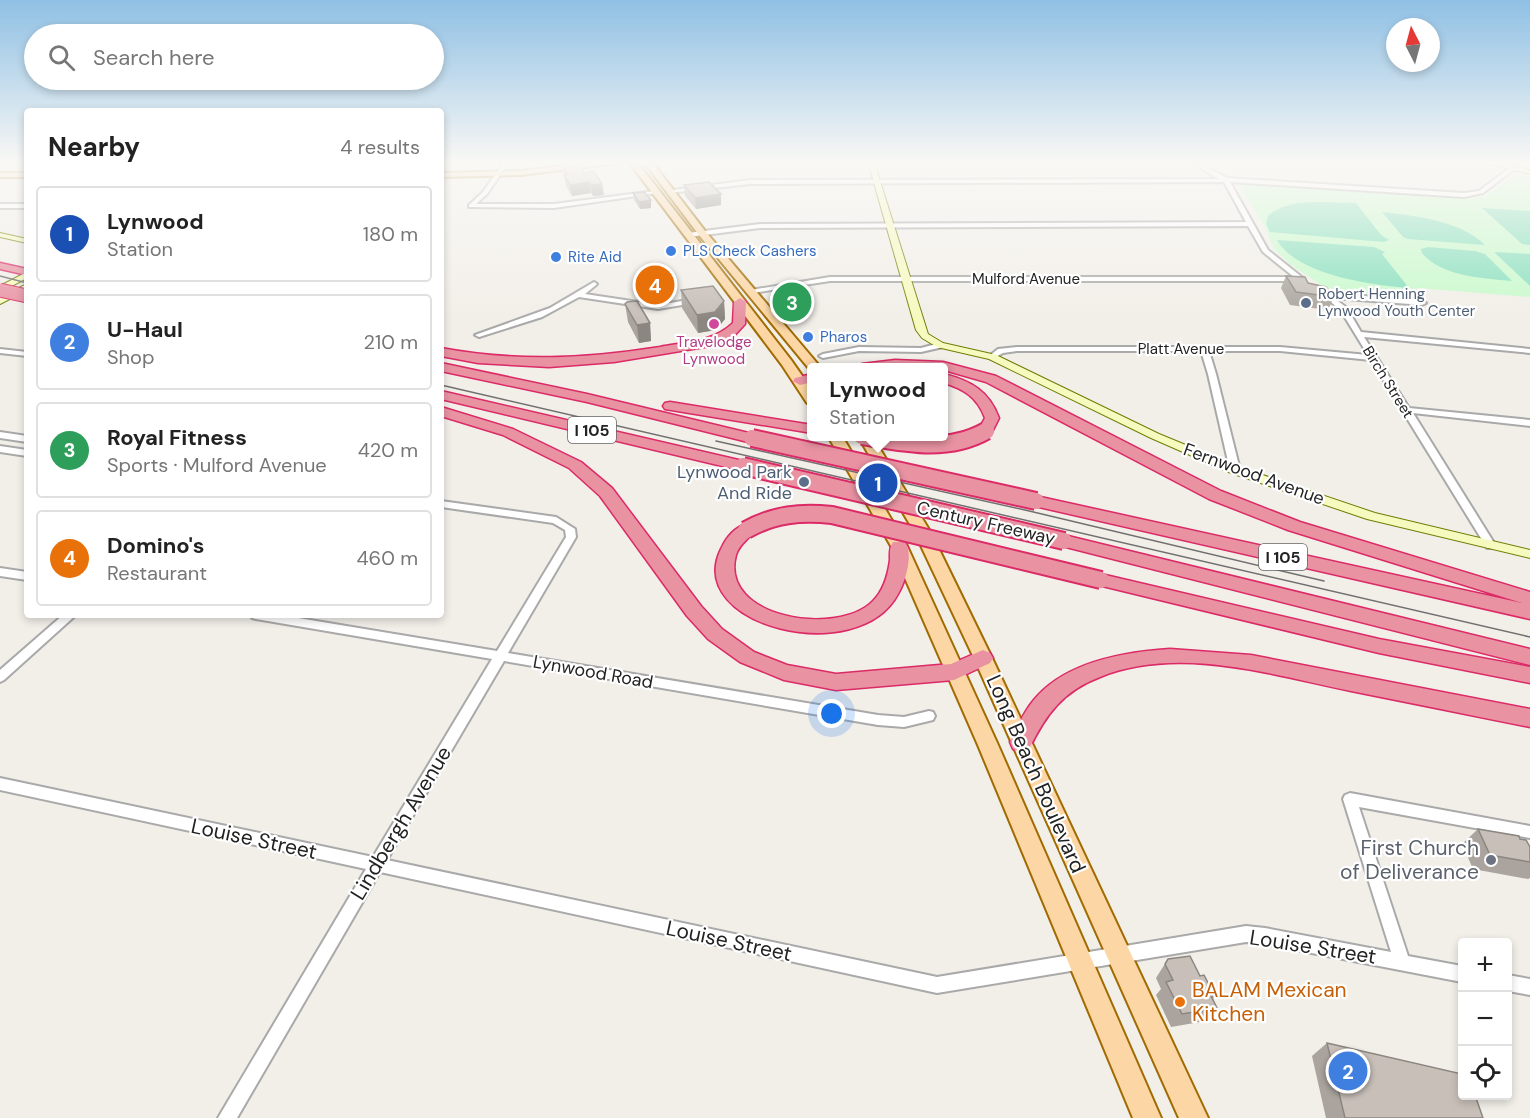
<!DOCTYPE html>
<html lang="en">
<head>
<meta charset="utf-8">
<style>
  body { margin:0; font-family:"DM Sans",sans-serif; background:#f6f6f6; color:#222 }
  .controls { position:absolute; right:18px; bottom:18px; display:grid; overflow:hidden; border-radius:6px; box-shadow:0 3px 9px #0003 }
  .controls button { width:54px; height:54px; display:grid; place-items:center; padding:0; border:0; border-bottom:2px solid #e0e0e0; background:#fff; color:#222; font:30px sans-serif }
  .compass { position:absolute; left:1386px; top:18px; width:54px; height:54px; border-radius:50%; background:#fff; box-shadow:0 3px 9px #0003; rotate:354deg }
  .you { position:absolute; left:832px; top:714px; width:21px; height:21px; margin:-15px; border:4px solid #fff; border-radius:50%; background:#1a73e8; box-shadow:0 0 0 9px #1a73e833 }
  .badge { display:grid; place-items:center; width:39px; height:39px; border-radius:50%; background:#7c3aed; color:#fff; font-size:20px; font-weight:700 }
  .pin { position:absolute; translate:-50% -50%; border:3px solid #fff; box-shadow:0 2px 6px #0006 }
  .popup { position:absolute; left:807px; top:363px; width:141px; height:78px; box-sizing:border-box; display:grid; place-content:center; border-radius:6px; background:#fff; filter:drop-shadow(0 2px 4px #0005); font-size:20px; white-space:nowrap; color:#767676 }
  .popup b { font-size:22px; color:#222 }
  .popup::after { content:''; position:absolute; left:50%; top:100%; margin-left:-12px; border:12px solid transparent; border-top-color:#fff }
  .list { margin:0; padding:0; list-style:none }
  h2 { display:flex; justify-content:space-between; align-items:center; height:78px; margin:0; padding:0 24px; font-size:26px }
  h2 small { font-size:20px; font-weight:400; color:#767676 }
  .list li { display:grid; grid-template-columns:39px 1fr auto; gap:18px; align-items:center; box-sizing:border-box; height:96px; margin:0 12px 12px; padding:0 12px; border:2px solid #e0e0e0; border-radius:6px }
  .list b { display:block; font-size:22px; white-space:nowrap }
  .list p { margin:0; font-size:20px; white-space:nowrap; color:#767676 }
  .list em { font-size:20px; font-style:normal; color:#767676 }
  .icon { flex:none; width:33px; height:33px; fill:none; stroke:currentColor; stroke-width:2; stroke-linecap:round; stroke-linejoin:round }
  .map { position:relative; flex:none; width:1530px; height:1118px; overflow:hidden }
  .search { position:absolute; background:#fff; box-shadow:0 3px 9px #0003; left:24px; top:24px; width:420px; height:66px; display:flex; align-items:center; gap:15px; box-sizing:border-box; padding:0 21px; border-radius:33px; color:#767676; font-size:22px }
  .panel { position:absolute; background:#fff; box-shadow:0 3px 9px #0003; left:24px; top:108px; width:420px; height:510px; border-radius:6px }
  .map>svg:first-child { display:block }
</style>
</head>
<body>
<div class="map">
<svg width="1530" height="1118" viewBox="0 0 1530 1118">
  <rect width="100%" height="100%" fill="#f2efe9"/>
  <!-- park -->
  <polygon fill="#c8facc" points="1516,174 1530,177 1530,297 1418,288 1406,291 1408,297 1405,298 1335,290 1323,286 1290,264 1274,249 1265,227 1238,183 1470,199 1488,195"/>
  <!-- pitch -->
  <g fill="#88e0be">
    <path d="M 1322,202 L 1356,203 L 1381,235 L 1389,240 L 1384,242 L 1270,232 L 1266,224 L 1268,216 C 1282,203 1304,202 1322,202 Z"/>
    <polygon points="1482,208 1530,211 1530,245 1522,244"/>
    <path d="M 1382,212 C 1416,216 1459,220 1485,245 L 1408,239 L 1403,237 Z"/>
    <path d="M 1277,240 L 1374,247 L 1385,252 L 1382,254 L 1409,288 C 1371,285 1297,275 1277,240 Z"/>
    <path d="M 1428,247 L 1475,251 L 1485,254 L 1512,281 C 1483,278 1442,277 1422,253 L 1421,249 Z"/>
    <polygon points="1494,252 1530,254 1530,286"/>
  </g>
  <g fill="none" stroke-linecap="round" stroke-linejoin="round">
    <defs>
      <g id="street">
        <polygon points="504,162 509,162 487,194 476,204 554,204 655,191 658,193 554,208 469,207 469,205 483,192"/>
        <polygon points="1191,162 1197,162 1227,178 1464,193 1479,191 1511,167 1516,168 1483,193 1464,197 1230,182 1268,250 1303,278 1303,280 1301,281 830,281 753,293 750,291 751,290 830,277 1294,277 1263,252 1248,226 760,228 688,237 685,235 688,233 760,224 1246,222 1224,182 750,184 669,193 666,191 750,180 1219,179"/>
        <rect x="0" y="204" width="27" height="4"/>
        <polygon points="594,282 597,284 596,285 585,294 658,305 694,299 697,301 694,303 658,309 579,297 542,317 479,337 475,335 550,308"/>
        <polygon points="1321,291 1325,291 1328,293 1422,301 1426,303 1422,305 1334,298 1347,308 1361,332 1530,349 1530,353 1364,337 1409,408 1530,420 1530,426 1413,413 1496,546 1495,548 1487,548 1371,360 1280,351 1209,351 1216,374 1240,470 1235,473 1230,470 1208,374 1201,351 1017,351 1003,353 992,359 988,357 998,349 1017,347 1280,347 1368,355 1341,311 1321,293"/>
        <polygon points="940,343 944,345 943,347 921,352 859,351 823,358 819,356 823,354 859,347 921,348"/>
        <polygon points="0,349 27,352 27,356 0,353"/>
        <polygon points="0,432 27,436 27,442 0,438"/>
        <polygon points="0,446 27,450 27,456 0,452"/>
        <polygon points="441,501 556,517 575,529 576,537 508,653 878,715 904,717 929,711 933,712 935,716 933,720 904,727 878,725 504,661 387,860 937,977 1246,926 1265,928 1391,952 1343,799 1345,795 1350,793 1530,826 1530,838 1359,807 1408,956 1462,966 1462,982 1265,944 1246,942 937,993 380,872 237,1118 218,1118 366,869 0,790 0,778 373,857 492,659 256,619 252,618 250,615 280,615 497,651 566,537 565,530 553,523 441,507"/>
        <polygon points="0,568 27,572 27,580 0,576"/>
        <polygon points="63,615 76,615 4,680 0,682 0,670"/>
        <polygon points="1508,975 1530,979 1530,995 1508,991"/>
      </g>
      <g id="secondary">
        <polygon points="868,162 874,162 928,334 943,343 996,355 1159,434 1239,467 1375,513 1530,550 1530,558 1367,519 1231,473 1151,438 989,359 937,347 922,338 916,330"/>
        <polygon points="1482,162 1494,162 1530,170 1530,174"/>
        <polygon points="0,233 27,239 27,243 0,237"/>
        <polygon points="27,272 27,278 0,292 0,286"/>
        <polygon points="27,284 27,290 0,304 0,297"/>
      </g>
      <g id="primary">
        <polygon points="599,162 626,162 521,175 441,177 441,173 521,171"/>
        <polygon points="629,162 637,162 791,360 812,390 812,404 807,403 782,365"/>
        <polygon points="644,162 652,162 705,231 821,368 812,368 811,371 699,235"/>
        <rect x="0" y="173" width="27" height="4"/>
        <polygon points="828,436 842,436 907,546 998,745 1161,1118 1133,1118 978,745 891,546"/>
        <polygon points="858,436 872,436 931,533 992,658 1208,1118 1179,1118 974,658 915,533"/>
      </g>
      <g id="highway">
        <polygon points="0,263 27,269 27,275 0,269"/>
        <path d="M 740,298 L 746,302 L 745,324 L 733,337 L 717,345 L 614,362 L 549,367 L 478,363 L 441,356 L 441,348 C 516,362 585,359 660,347 C 686,342 713,342 733,323 L 734,302 Z"/>
        <polygon points="895,360 943,362 996,376 1221,491 1300,522 1530,592 1530,619 1030,505 1028,501 1030,497 1036,496 1522,603 1288,530 1209,499 986,382 944,370 944,368 856,368 862,364"/>
        <polygon points="441,363 587,394 757,435 760,438 752,443 587,402 441,371"/>
        <polygon points="812,374 812,382 800,385 793,381 795,378"/>
        <path d="M 944,374 C 971,381 989,391 999,418 L 991,434 L 986,436 L 978,431 L 985,418 C 977,397 964,389 944,383 Z"/>
        <polygon points="441,391 743,461 751,466 743,471 441,399"/>
        <polygon points="670,402 812,425 812,433 665,409 663,406 665,403"/>
        <polygon points="441,407 513,429 581,462 612,488 701,606 722,629 754,652 787,665 836,674 951,664 983,650 990,653 993,658 990,663 954,680 836,690 784,680 740,662 708,639 687,616 600,496 569,468 503,435 441,416"/>
        <path d="M 746,524 L 752,526 L 755,530 C 749,539 739,544 736,555 C 719,619 838,637 873,601 C 884,590 888,575 890,560 C 890,553 889,548 893,542 L 905,542 C 914,555 905,582 898,594 C 858,669 683,626 721,549 C 726,538 734,528 746,524 Z"/>
        <polygon points="1064,535 1530,649 1530,665 1058,545 1055,541 1058,537"/>
        <polygon points="1101,574 1379,639 1530,667 1530,683 1379,653 1094,584 1092,580 1094,576"/>
        <path d="M 1170,649 L 1251,655 L 1530,709 L 1530,727 C 1470,715 1411,703 1351,691 C 1273,675 1179,645 1100,677 C 1063,691 1046,714 1029,749 L 1021,751 L 1013,749 L 1010,742 C 1017,728 1023,713 1033,701 C 1064,662 1123,652 1170,649 Z"/>
      </g>
    </defs>
    <!-- street casing -->
    <use href="#street" stroke="#a9a9a9" stroke-width="4"/>
    <!-- secondary casing -->
    <use href="#secondary" stroke="#707d05" stroke-width="2"/>
    <!-- primary casing -->
    <use href="#primary" stroke="#a06b00" stroke-width="4"/>
    <!-- highway casing -->
    <use href="#highway" stroke="#dc2a67" stroke-width="3"/>
    <!-- street -->
    <use href="#street" fill="#fff" fill-rule="evenodd"/>
    <!-- secondary -->
    <use href="#secondary" fill="#f7fabf" fill-rule="evenodd"/>
    <!-- primary -->
    <use href="#primary" fill="#fcd6a4" fill-rule="evenodd"/>
    <!-- highway -->
    <use href="#highway" fill="#e892a2" fill-rule="evenodd"/>
    <!-- tram -->
    <g stroke="#707070" stroke-width="1.5">
      <polyline points="0,276 27,283"/>
      <polyline points="441,385 1530,637"/>
      <polyline points="716,441 1025,510 1324,581"/>
    </g>
    <defs>
      <polyline id="highway-bridge-far1" points="0,290 27,296"/>
      <g id="highway-bridge">
        <path d="M 862,436 C 904,443 947,453 986,431"/>
        <polyline points="752,438 1036,501"/>
        <polyline points="743,466 1064,541"/>
        <path d="M 746,530 C 774,514 801,512 832,515 L 1101,580"/>
      </g>
    </defs>
    <!-- highway-bridge-far1 casing -->
    <use href="#highway-bridge-far1" stroke="#dc2a67" stroke-width="15" stroke-linecap="butt"/>
    <!-- highway-bridge casing -->
    <use href="#highway-bridge" stroke="#dc2a67" stroke-width="20" stroke-linecap="butt"/>
    <!-- highway-bridge-far1 -->
    <use href="#highway-bridge-far1" stroke="#e892a2" stroke-width="13"/>
    <!-- highway-bridge -->
    <use href="#highway-bridge" stroke="#e892a2" stroke-width="16"/>
  </g>
  <!-- wall -->
  <g fill="#aba49e">
    <polygon points="561,163 584,173 602,184 604,195 593,196 591,193 572,196 566,186"/>
    <polygon points="684,185 721,205 696,209 685,196"/>
    <polygon points="633,193 651,208 640,209 634,200"/>
    <polygon points="1286,276 1308,283 1334,297 1328,310 1290,305 1281,288"/>
    <polygon points="681,290 724,301 725,319 716,330 698,333 682,308"/>
    <polygon points="625,304 650,323 651,341 639,343 628,322"/>
    <polygon points="1478,829 1520,839 1530,847 1530,878 1528,879 1473,869 1462,844"/>
    <polygon points="1168,959 1200,976 1215,996 1213,999 1217,1008 1206,1021 1171,1027 1156,995 1161,989 1156,978"/>
    <polygon points="1327,1043 1483,1118 1326,1118 1312,1056"/>
  </g>
  <!-- shaded-wall -->
  <g fill="#8b8681">
    <polygon points="589,182 591,193 572,196 570,185"/>
    <polygon points="602,184 604,195 593,196 591,185"/>
    <polygon points="721,194 721,205 696,209 695,198"/>
    <polygon points="651,200 651,208 640,209 639,202"/>
    <polygon points="724,301 725,319 716,330 698,333 697,315"/>
    <polygon points="650,323 651,341 639,343 637,325"/>
  </g>
  <!-- building -->
  <g fill="#c7bfb8" stroke="#8b8681" stroke-width="1.5">
    <polygon points="569,162 577,162 584,173 594,171 602,184 591,185 589,182 570,185 564,175 568,174 561,163"/>
    <polygon points="709,182 721,194 695,198 684,185"/>
    <polygon points="644,192 651,200 639,202 633,193"/>
    <polygon points="1286,276 1305,277 1308,283 1326,287 1334,297 1296,292"/>
    <polygon points="713,286 724,301 715,312 697,315 681,290"/>
    <polygon points="637,301 650,323 637,325 625,304 627,302"/>
    <polygon points="1478,829 1519,836 1520,839 1526,840 1530,847 1530,862 1490,855"/>
    <polygon points="1190,956 1200,976 1204,975 1215,996 1211,996 1217,1008 1182,1014 1166,982 1173,980 1165,964 1168,959"/>
    <polygon points="1327,1043 1462,1074 1462,1095 1475,1095 1483,1118 1345,1118"/>
  </g>
  <!-- sky -->
  <linearGradient id="sky" x2="0" y2="1"><stop stop-color="#8fc0e4"/><stop offset="0.51" stop-color="#f9f8f5"/><stop offset="1" stop-color="#f9f8f5" stop-opacity="0"/></linearGradient>
  <rect width="1530" height="319" fill="url(#sky)"/>
  <!-- markers -->
  <g fill="#3f7fe0" stroke="#fff" stroke-width="2">
    <circle cx="671" cy="251" r="6"/>
    <circle cx="556" cy="257" r="6"/>
    <circle cx="808" cy="337" r="6"/>
  </g>
  <g fill="#5c6f8a" stroke="#fff" stroke-width="2">
    <circle cx="1306" cy="303" r="6"/>
    <circle cx="804" cy="482" r="6"/>
  </g>
  <circle fill="#d1479c" stroke="#fff" stroke-width="2" cx="714" cy="324" r="6"/>
  <circle fill="#6b7280" stroke="#fff" stroke-width="2" cx="1491" cy="860" r="6"/>
  <circle fill="#e8710a" stroke="#fff" stroke-width="2" cx="1180" cy="1002" r="6"/>
  <g text-anchor="middle" stroke-width="4.5" stroke-linejoin="round" paint-order="stroke">
    <!-- far-shop labels -->
    <g font-size="15" fill="#366cbe" stroke="#fff" text-anchor="start">
      <text x="683" y="256">PLS Check Cashers</text>
      <text x="568" y="262">Rite Aid</text>
      <text x="820" y="342">Pharos</text>
    </g>
    <!-- far-street labels -->
    <g font-size="15" fill="#222" stroke="#fff">
      <text x="1026" y="284">Mulford Avenue</text>
      <text x="1181" y="354">Platt Avenue</text>
      <text transform="translate(1388 382) rotate(58)" y="5">Birch Street</text>
    </g>
    <!-- far-service labels -->
    <g font-size="15" fill="#4e5e75" stroke="#fff" text-anchor="start">
      <text x="1318" y="299">Robert Henning<tspan x="1318" dy="17">Lynwood Youth Center</tspan></text>
    </g>
    <!-- far-hotel labels -->
    <g font-size="15" fill="#b23c85" stroke="#fff">
      <text x="714" y="347">Travelodge<tspan x="714" dy="17">Lynwood</tspan></text>
    </g>
    <!-- shield labels -->
    <g fill="#fff" stroke="#646464" stroke-width="1.5">
      <rect x="568" y="417" width="48" height="26" rx="4.5"/>
      <rect x="1259" y="544" width="48" height="26" rx="4.5"/>
    </g>
    <g font-size="16" font-weight="bold" fill="#222">
      <text x="592" y="436">I 105</text>
      <text x="1283" y="563">I 105</text>
    </g>
    <!-- service labels -->
    <g font-size="18" fill="#4e5e75" stroke="#fff" text-anchor="end">
      <text x="792" y="478">Lynwood Park<tspan x="792" dy="21">And Ride</tspan></text>
    </g>
    <!-- street labels -->
    <g font-size="18" fill="#222" stroke="#fff">
      <text transform="translate(1254 474) rotate(20)" y="6">Fernwood Avenue</text>
      <text transform="translate(986 523) rotate(13)" y="6">Century Freeway</text>
      <text transform="translate(593 672) rotate(10)" y="6">Lynwood Road</text>
    </g>
    <!-- near-street labels -->
    <g font-size="21" fill="#222" stroke="#fff">
      <text transform="translate(1036 774) rotate(66)" y="7">Long Beach Boulevard</text>
      <text transform="translate(401 823) rotate(-59)" y="7">Lindbergh Avenue</text>
      <text transform="translate(254 839) rotate(12)" y="7">Louise Street</text>
      <text transform="translate(729 941) rotate(12)" y="7">Louise Street</text>
      <text transform="translate(1313 947) rotate(9)" y="7">Louise Street</text>
    </g>
    <!-- near-worship labels -->
    <g font-size="21" fill="#5b616d" stroke="#fff" text-anchor="end">
      <text x="1479" y="855">First Church<tspan x="1479" dy="24">of Deliverance</tspan></text>
    </g>
    <!-- near-food labels -->
    <g font-size="21" fill="#c56008" stroke="#fff" text-anchor="start">
      <text x="1192" y="997">BALAM Mexican<tspan x="1192" dy="24">Kitchen</tspan></text>
    </g>
  </g>
</svg>
<div class="controls">
<button>+</button>
<button>−</button>
<button><svg class="icon" aria-label="locate" viewBox="0 0 24 24"><circle cx="12" cy="12" r="6"/><path d="M12 2v4M12 18v4M2 12h4M18 12h4"/></svg></button>
</div>
<svg class="compass" viewBox="-18 -18 36 36"><path d="M0-13l5 13h-10z" fill="#e53935"/><path d="M0 13l5-13h-10z" fill="#767676"/></svg>
<div class="you"></div>
<div class="pin badge" style="left:878px;top:483px;background:#1a4fb4">1</div>
<div class="popup"><b>Lynwood</b>Station</div>
<div class="pin badge" style="left:1348px;top:1071px;background:#3f7fe0">2</div>
<div class="pin badge" style="left:792px;top:302px;background:#2e9e5b">3</div>
<div class="pin badge" style="left:655px;top:285px;background:#e8710a">4</div>
<div class="search"><svg class="icon" aria-label="search" viewBox="0 0 24 24"><circle cx="10" cy="10" r="6"/><path d="M15 15l6 6"/></svg>Search here</div>
<section class="panel">
<h2>Nearby<small>4 results</small></h2>
<ul class="list">
<li><span class="badge" style="background:#1a4fb4">1</span><div><b>Lynwood</b><p>Station</p></div><em>180 m</em></li>
<li><span class="badge" style="background:#3f7fe0">2</span><div><b>U-Haul</b><p>Shop</p></div><em>210 m</em></li>
<li><span class="badge" style="background:#2e9e5b">3</span><div><b>Royal Fitness</b><p>Sports · Mulford Avenue</p></div><em>420 m</em></li>
<li><span class="badge" style="background:#e8710a">4</span><div><b>Domino's</b><p>Restaurant</p></div><em>460 m</em></li>
</ul>
</section>
</div>
</body>
</html>
